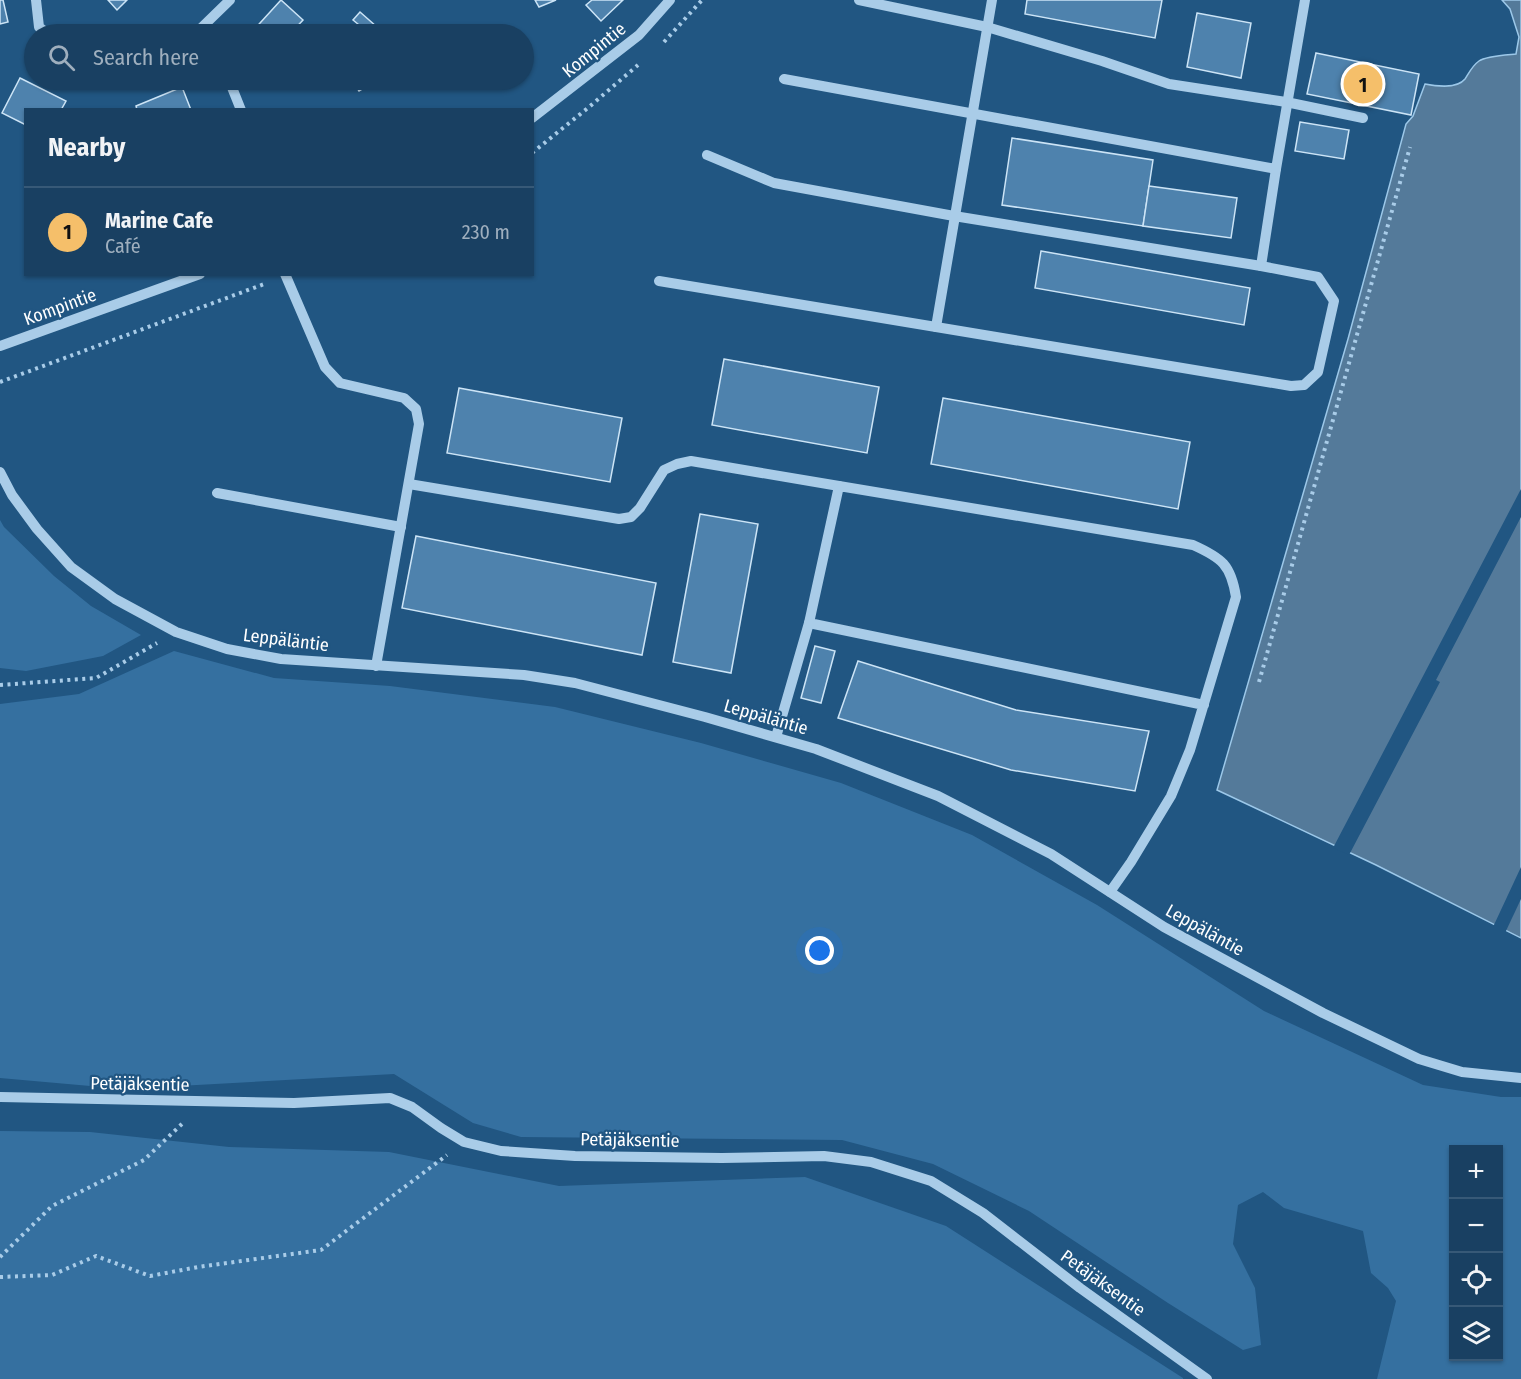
<!DOCTYPE html>
<html lang="en">
<head>
<meta charset="utf-8">
<style>
  body { margin:0; font-family:"Fira Sans Condensed",sans-serif; background:#264b6b; color:#f1f3f6 }
  .controls { position:absolute; right:18px; bottom:18px; display:grid; overflow:hidden; border-radius:0px; box-shadow:0 2px 4px #0004 }
  .controls button { width:54px; height:54px; display:grid; place-items:center; padding:0; border:0; border-bottom:2px solid #375977; background:#194062; color:#f1f3f6; font:30px sans-serif }
  .you { position:absolute; left:820px; top:951px; width:21px; height:21px; margin:-15px; border:4px solid #fff; border-radius:50%; background:#1a73e8; box-shadow:0 0 0 9px #1a73e833 }
  .badge { display:grid; place-items:center; width:39px; height:39px; border-radius:50%; background:#f5bf6a; color:#111; font-size:20px; font-weight:700 }
  .pin { position:absolute; translate:-50% -50%; border:3px solid #fff; box-shadow:0 2px 6px #0006 }
  .list { margin:0; padding:0; list-style:none }
  h2 { display:flex; justify-content:space-between; align-items:center; height:78px; margin:0; padding:0 24px; font-size:26px }
  h2 small { font-size:20px; font-weight:400; color:#9fafbe }
  .list li { display:grid; grid-template-columns:39px 1fr auto; gap:18px; align-items:center; box-sizing:border-box; height:90px; padding:0 24px; border-top:2px solid #375977 }
  .list b { display:block; font-size:22px; white-space:nowrap }
  .list p { margin:0; font-size:20px; white-space:nowrap; color:#9fafbe }
  .list em { font-size:20px; font-style:normal; color:#9fafbe }
  .icon { flex:none; width:33px; height:33px; fill:none; stroke:currentColor; stroke-width:2; stroke-linecap:round; stroke-linejoin:round }
  .map { position:relative; flex:none; width:1521px; height:1379px; overflow:hidden }
  .search { position:absolute; background:#194062; box-shadow:0 2px 4px #0004; left:24px; top:24px; width:510px; height:66px; display:flex; align-items:center; gap:15px; box-sizing:border-box; padding:0 21px; border-radius:33px; color:#9fafbe; font-size:22px }
  .panel { position:absolute; background:#194062; box-shadow:0 2px 4px #0004; left:24px; top:108px; width:510px; height:168px; border-radius:0px }
  .map>svg:first-child { display:block }
</style>
</head>
<body>
<div class="map">
<svg width="1521" height="1379" viewBox="0 0 1521 1379">
  <rect width="100%" height="100%" fill="#215682"/>
  <!-- green -->
  <g fill="#3570a0" fill-rule="evenodd">
    <polygon points="0,520 4,527 54,576 91,606 141,635 103,656 26,671 0,668"/>
    <path d="M 174,651 L 274,678 L 390,686 L 555,707 L 701,743 L 841,783 L 972,835 L 1097,905 L 1264,1011 L 1423,1085 L 1501,1097 L 1521,1097 L 1521,1379 L 1377,1379 L 1396,1301 L 1388,1288 L 1371,1273 L 1363,1231 L 1284,1208 L 1263,1192 L 1238,1205 L 1233,1244 L 1255,1288 L 1261,1345 L 1243,1350 L 1168,1303 L 1029,1211 L 933,1164 L 842,1140 L 521,1137 L 473,1123 L 394,1074 L 124,1089 L 0,1078 L 0,704 L 79,694 ZM 1454,1150 L 1498,1150 L 1498,1356 L 1454,1356 Z"/>
    <polygon points="0,1131 90,1132 229,1147 389,1152 559,1186 805,1177 946,1226 1183,1378 1183,1379 0,1379"/>
  </g>
  <!-- water -->
  <path fill="#547a9a" stroke="#9cc8e9" stroke-width="1.5" d="M 1502,0 L 1521,0 L 1521,938 L 1376,865 L 1217,790 L 1348,339 L 1406,124 L 1413,116 L 1425,84 C 1435,86 1457,89 1465,79 C 1469,73 1472,66 1479,61 C 1486,56 1506,55 1516,54 L 1519,37 L 1510,9 Z"/>
  <!-- pier -->
  <g fill="#215682">
    <polygon points="1521,489 1521,517 1436,680 1440,682 1349,855 1333,848"/>
    <polygon points="1521,867 1521,899 1505,933 1493,927"/>
  </g>
  <!-- building -->
  <g fill="#4e82ad" stroke="#cce4f6" stroke-width="1.5">
    <polygon points="0,0 3,0 8,22 0,24"/>
    <polygon points="108,0 127,0 117,10"/>
    <polygon points="281,0 303,20 290,34 250,34"/>
    <polygon points="535,0 556,0 539,7"/>
    <polygon points="592,0 623,0 601,21 586,5"/>
    <polygon points="1027,0 1162,0 1155,38 1025,14"/>
    <polygon points="360,12 377,27 370,34 353,20"/>
    <polygon points="1197,13 1251,23 1241,78 1187,67"/>
    <polygon points="1316,53 1419,74 1411,115 1307,94"/>
    <polygon points="20,78 66,101 61,110 26,110 26,125 2,113"/>
    <polygon points="352,80 377,80 359,91"/>
    <polygon points="182,87 191,110 137,110 136,106"/>
    <polygon points="1300,122 1349,130 1344,159 1295,151"/>
    <polygon points="1012,138 1153,160 1143,226 1002,205"/>
    <polygon points="1149,186 1237,198 1231,238 1143,226"/>
    <polygon points="1041,251 1250,288 1244,325 1035,288"/>
    <polygon points="724,359 879,387 867,453 712,425"/>
    <polygon points="459,388 622,418 610,482 447,453"/>
    <polygon points="943,398 1190,442 1178,509 931,464"/>
    <polygon points="700,514 758,524 731,673 673,662"/>
    <polygon points="416,536 656,583 642,655 402,608"/>
    <polygon points="815,646 835,651 821,703 801,698"/>
    <polygon points="858,661 1016,710 1149,731 1135,791 1011,770 838,718"/>
  </g>
  <g fill="none" stroke-linecap="round" stroke-linejoin="round">
    <!-- path -->
    <g stroke="#a9cce8" stroke-width="4" stroke-dasharray="3 4.5" stroke-linecap="butt">
      <polyline points="664,42 702,0"/>
      <polyline points="532,153 589,107 638,65"/>
      <polyline points="0,382 267,283"/>
      <polyline points="1259,682 1410,147"/>
      <polyline points="0,685 96,678 157,643"/>
      <polyline points="0,1257 52,1206 144,1160 184,1122"/>
      <polyline points="0,1277 52,1275 96,1256 150,1276 198,1267 321,1250 447,1155"/>
    </g>
    <!-- minor -->
    <g stroke="#a9cce8" stroke-width="10">
      <polyline points="36,0 39,27 48,34"/>
      <polyline points="859,0 987,27 1102,61 1169,84 1286,102 1363,118"/>
      <polyline points="195,34 230,0"/>
      <polyline points="784,79 1276,169 1261,266 1318,277 1334,301 1318,372 1304,385 1291,386 936,327"/>
      <polyline points="229,80 241,110"/>
      <polyline points="532,118 639,35 670,0"/>
      <polyline points="707,155 774,183 954,216 1261,266"/>
      <polyline points="1276,169 1305,0"/>
      <polyline points="285,274 325,367 340,383 404,398 416,409 419,424 376,666"/>
      <polyline points="659,281 936,327 992,0"/>
      <polyline points="0,346 200,274"/>
      <polyline points="0,472 12,495 37,529 71,567 115,599 176,632 227,649 281,659 524,675 575,683 705,717 816,749 938,796 1051,854 1164,927 1323,1013 1419,1059 1462,1072 1521,1078"/>
      <polyline points="409,484 619,519 631,517 640,508 664,470 677,464 691,461 839,486"/>
      <polyline points="217,493 401,527"/>
      <polyline points="776,737 809,623"/>
      <path d="M 1110,892 L 1131,862 L 1171,796 L 1190,750 L 1236,597 C 1231,565 1222,558 1193,545 L 839,486 L 809,623 L 1204,705"/>
      <polyline points="0,1097 294,1103 390,1098 412,1107 441,1128 464,1142 501,1151 575,1156 722,1158 824,1156 871,1162 931,1181 983,1213 1080,1288 1207,1379"/>
    </g>
  </g>
  <g text-anchor="middle" stroke-width="4.5" stroke-linejoin="round" paint-order="stroke">
    <!-- street labels -->
    <g font-size="18" fill="#fff" stroke="#215682">
      <text transform="translate(594 50) rotate(-39)" y="6">Kompintie</text>
      <text transform="translate(60 307) rotate(-20)" y="6">Kompintie</text>
      <text transform="translate(286 640) rotate(7)" y="6">Leppäläntie</text>
      <text transform="translate(766 717) rotate(16)" y="6">Leppäläntie</text>
      <text transform="translate(1205 930) rotate(29)" y="6">Leppäläntie</text>
      <text transform="translate(140 1084) rotate(1)" y="6">Petäjäksentie</text>
      <text transform="translate(630 1140) rotate(1)" y="6">Petäjäksentie</text>
      <text transform="translate(1103 1283) rotate(36)" y="6">Petäjäksentie</text>
    </g>
  </g>
</svg>
<div class="controls">
<button>+</button>
<button>−</button>
<button><svg class="icon" aria-label="locate" viewBox="0 0 24 24"><circle cx="12" cy="12" r="6"/><path d="M12 2v4M12 18v4M2 12h4M18 12h4"/></svg></button>
<button><svg class="icon" aria-label="layers" viewBox="0 0 24 24"><path d="M12 4l9 5-9 5-9-5zM3 14l9 5 9-5"/></svg></button>
</div>
<div class="you"></div>
<div class="pin badge" style="left:1363px;top:84px">1</div>
<div class="search"><svg class="icon" aria-label="search" viewBox="0 0 24 24"><circle cx="10" cy="10" r="6"/><path d="M15 15l6 6"/></svg>Search here</div>
<section class="panel">
<h2>Nearby<small></small></h2>
<ul class="list">
<li><span class="badge">1</span><div><b>Marine Cafe</b><p>Café</p></div><em>230 m</em></li>
</ul>
</section>
</div>
</body>
</html>
